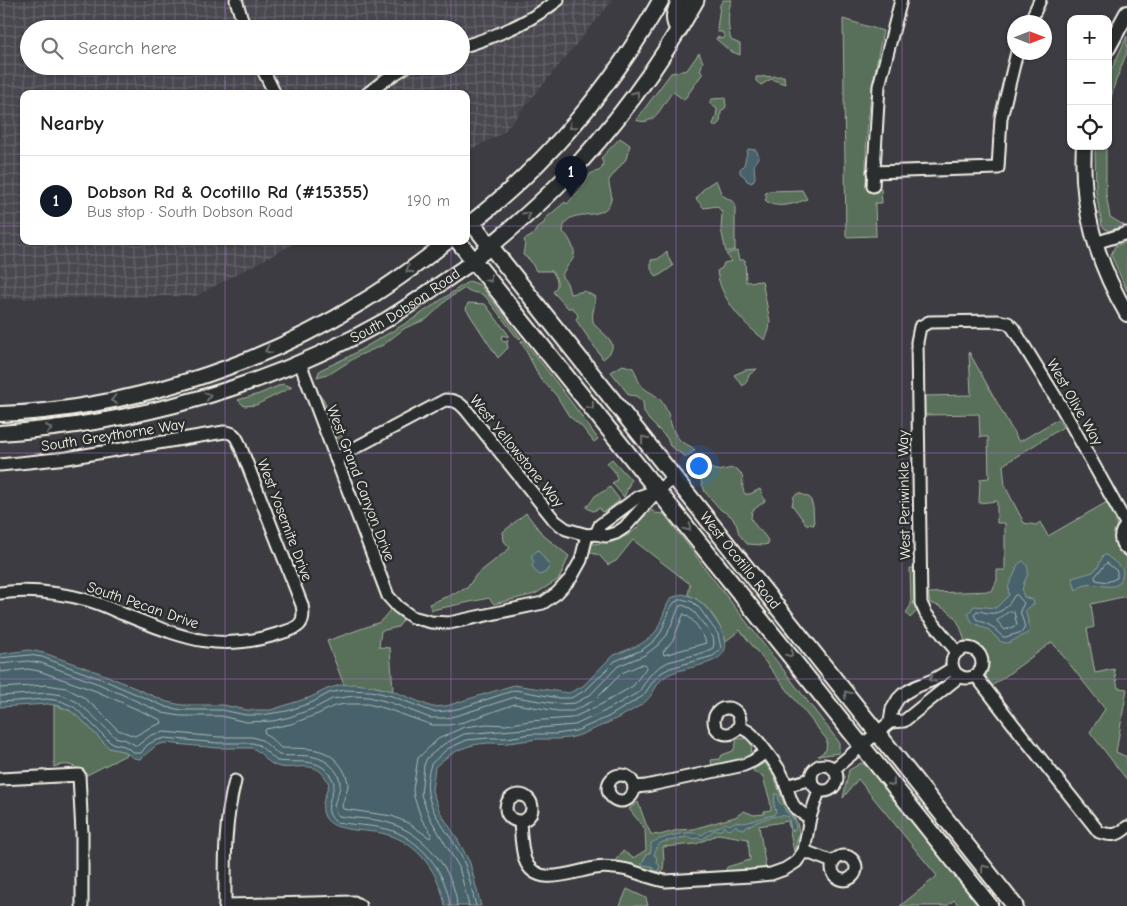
<!DOCTYPE html>
<html lang="en">
<head>
<meta charset="utf-8">
<style>
  body { margin:0; font-family:"Comic Neue",sans-serif; background:#f2f2f2; color:#202124 }
  .controls { position:absolute; right:15px; top:15px; display:grid; overflow:hidden; border-radius:10px; box-shadow:0 1px 4px #0004 }
  .controls button { width:45px; height:45px; display:grid; place-items:center; padding:0; border:0; border-bottom:1px solid #e0e0e0; background:#fff; color:#202124; font:25px sans-serif }
  .compass { position:absolute; left:1007px; top:15px; width:45px; height:45px; border-radius:50%; background:#fff; box-shadow:0 1px 4px #0004; rotate:90deg }
  .you { position:absolute; left:698px; top:465px; width:18px; height:18px; margin:-12px; border:4px solid #fff; border-radius:50%; background:#1a73e8; box-shadow:0 0 0 8px #1a73e833 }
  .badge { display:grid; place-items:center; width:32px; height:32px; border-radius:50%; background:#111827; color:#fff; font-size:16px; font-weight:700 }
  .pin { position:absolute; translate:-50% -41px; filter:drop-shadow(0 1px 2px #0008) }
  .pin::after { content:''; position:absolute; top:26px; width:18px; height:15px; background:inherit; clip-path:polygon(0 0,100% 0,50% 100%) }
  .list { margin:0; padding:0; list-style:none }
  h2 { display:flex; justify-content:space-between; align-items:center; height:65px; margin:0; padding:0 20px; font-size:21px }
  h2 small { font-size:16px; font-weight:400; color:#757577 }
  .list li { display:grid; grid-template-columns:32px 1fr auto; gap:15px; align-items:center; box-sizing:border-box; height:90px; padding:0 20px; border-top:1px solid #e0e0e0 }
  .list b { display:block; font-size:19px; white-space:nowrap }
  .list p { margin:0; font-size:16px; white-space:nowrap; color:#757577 }
  .list em { font-size:16px; font-style:normal; color:#757577 }
  .icon { flex:none; width:28px; height:28px; fill:none; stroke:currentColor; stroke-width:2; stroke-linecap:round; stroke-linejoin:round }
  .map { position:relative; flex:none; width:1127px; height:906px; overflow:hidden }
  .search { position:absolute; background:#fff; box-shadow:0 1px 4px #0004; left:20px; top:20px; width:450px; height:55px; display:flex; align-items:center; gap:12px; box-sizing:border-box; padding:0 18px; border-radius:28px; color:#757577; font-size:19px }
  .panel { position:absolute; background:#fff; box-shadow:0 1px 4px #0004; left:20px; top:90px; width:450px; height:155px; border-radius:10px }
  .map>svg:first-child { display:block }
</style>
</head>
<body>
<div class="map">
<svg width="1127" height="906" viewBox="0 0 1127 906">
  <defs>
    <pattern id="industrial-grid" width="8" height="8" patternUnits="userSpaceOnUse" patternTransform="scale(1.25)"><rect width="8" height="8" fill="#4a4750"/><path d="M0 4h8M4 0v8" fill="none" stroke="#656269"/></pattern>
  </defs>
  <rect width="100%" height="100%" fill="#3d3c42"/>
  <filter id="ink" filterUnits="userSpaceOnUse"><feTurbulence type="fractalNoise" baseFrequency=".02" numOctaves="2"/><feDisplacementMap in="SourceGraphic" scale="10" xChannelSelector="R" yChannelSelector="G"/><feConvolveMatrix kernelMatrix="1 2 1 2 8 2 1 2 1" color-interpolation-filters="sRGB"/></filter>
  <g filter="url(#ink)">
    <!-- industrial -->
    <path fill="url(#industrial-grid)" fill-rule="evenodd" d="M 0,0 L 613,0 L 503,133 L 466,152 L 466,94 L 24,94 L 24,241 L 299,241 L 196,296 L 0,299 ZM 29,29 L 461,29 L 461,66 L 29,66 Z"/>
    <!-- green -->
    <g fill="#596f5a" stroke="#a6b0a1">
      <path d="M 723,0 L 732,0 C 727,8 728,31 731,40 L 740,44 L 740,55 L 730,51 L 716,39 L 717,37 L 723,39 L 725,37 L 722,32 L 718,32 L 717,29 L 720,5 Z"/>
      <path d="M 843,19 L 883,31 C 872,83 863,135 867,189 L 881,189 L 882,203 L 875,203 L 876,236 L 846,237 Z"/>
      <polygon points="1127,36 1127,52 1115,83 1108,109 1111,110 1108,124 1108,77"/>
      <path d="M 699,53 L 703,62 L 700,71 L 703,73 L 684,100 L 673,92 C 662,103 656,128 636,120 L 671,73 L 687,70 Z"/>
      <polygon points="784,76 785,84 771,79 761,85 756,81 756,77"/>
      <polygon points="725,98 726,107 721,112 720,122 715,127 713,124 716,117 717,109 709,103 712,99"/>
      <path d="M 620,138 L 630,145 L 626,159 L 609,180 C 608,187 613,193 611,200 C 604,226 564,203 563,232 C 568,236 569,239 572,245 C 580,261 564,264 562,277 L 567,283 L 570,294 L 585,291 L 595,297 C 596,305 591,313 593,321 C 597,333 627,342 603,359 L 576,320 L 578,315 L 573,308 L 568,308 L 553,292 C 560,285 557,279 552,271 L 536,271 L 530,260 L 523,255 L 525,243 L 524,240 L 533,235 L 537,228 L 544,223 L 546,218 L 565,202 L 567,204 L 585,184 L 590,174 C 597,170 602,173 603,163 L 601,158 Z"/>
      <polygon points="1095,146 1106,146 1106,194 1110,217 1125,226 1108,231 1102,226 1096,192"/>
      <polygon points="716,180 722,195 735,203 735,250 726,252 721,229 722,212 717,206 704,208 696,199 705,187"/>
      <path d="M 802,190 L 807,199 C 795,204 775,210 765,200 L 767,197 L 765,194 L 768,191 Z"/>
      <polygon points="1127,242 1127,291 1111,255 1115,246"/>
      <polygon points="667,251 668,257 673,266 657,277 651,269 651,260 658,259"/>
      <path d="M 737,251 L 739,260 L 745,260 L 746,282 L 762,281 L 770,321 L 769,330 L 765,340 C 743,324 720,298 717,271 L 722,268 L 724,263 L 732,261 L 726,254 Z"/>
      <path d="M 469,281 L 478,284 L 484,290 L 521,338 L 520,339 L 515,335 L 485,296 C 479,292 472,294 465,288 L 449,298 L 427,319 L 405,328 L 383,345 L 358,356 L 331,373 L 317,377 L 320,370 L 348,357 L 413,319 Z"/>
      <polygon points="468,303 485,304 508,334 508,337 503,335 501,338 504,342 508,340 507,343 508,348 498,358 466,309"/>
      <path d="M 523,340 C 549,372 574,405 598,439 L 594,442 L 582,427 L 569,416 L 556,395 L 540,378 L 521,341 Z"/>
      <path d="M 969,352 L 1019,442 L 1058,419 L 1063,427 L 1003,465 L 1005,486 L 1024,523 L 1036,525 L 1040,522 L 1048,536 L 1107,502 C 1110,506 1114,512 1115,517 C 1121,534 1104,541 1127,557 L 1127,596 L 1091,604 L 1094,627 L 1087,629 L 1095,673 L 1114,669 L 1118,688 L 1127,689 L 1116,752 L 1127,757 L 1127,780 L 1090,732 L 1105,709 L 1052,642 L 992,686 C 991,685 988,681 987,679 C 985,674 987,669 987,663 C 987,651 977,643 965,642 C 959,619 953,610 930,603 L 928,593 L 992,591 L 997,580 L 997,570 L 1005,570 L 1005,523 L 997,523 L 997,501 L 979,503 L 980,479 L 989,478 L 988,437 L 980,437 L 979,414 L 924,415 L 924,396 L 971,395 Z"/>
      <path d="M 623,365 L 633,368 C 637,374 637,381 642,386 C 649,394 658,393 665,407 C 671,417 670,430 679,439 C 683,445 690,444 695,450 L 686,457 L 670,446 L 667,438 L 649,420 L 644,412 L 643,402 L 636,396 L 629,395 L 611,372 Z"/>
      <polygon points="757,369 749,375 747,381 743,386 734,375 745,370"/>
      <polygon points="283,384 292,387 256,405 244,406 238,400 259,394"/>
      <polygon points="319,396 323,398 328,411 332,416 333,424 343,438 344,441 334,436"/>
      <polygon points="612,459 631,480 624,497 612,483 617,480 615,472 607,463"/>
      <path d="M 703,460 C 718,481 729,462 739,471 C 746,478 740,487 745,494 L 750,494 L 760,489 L 765,501 L 752,511 L 751,518 C 755,528 764,532 768,541 L 768,544 L 763,545 L 747,544 L 739,534 L 736,523 L 731,516 L 721,510 L 705,492 L 696,467 Z"/>
      <path d="M 610,487 L 620,500 L 606,511 L 602,512 L 600,508 L 593,511 L 587,508 L 587,506 C 591,503 592,500 595,496 C 600,492 605,492 610,487 Z"/>
      <polygon points="799,493 810,498 813,507 814,525 806,524 792,505 794,496"/>
      <path d="M 652,510 L 655,513 L 664,514 C 677,532 691,548 704,567 L 839,742 L 839,753 L 818,756 L 826,750 L 827,740 L 740,630 L 726,641 C 720,623 706,601 688,595 L 690,584 L 633,540 L 616,561 L 608,565 L 599,555 L 588,552 L 592,544 L 612,542 L 630,534 L 638,527 L 642,518 Z"/>
      <polygon points="526,513 543,535 569,556 559,579 535,594 494,604 489,598 432,610 429,604 467,588 476,575 510,548 504,541 503,532"/>
      <polygon points="910,568 914,568 914,598 918,610 910,618 906,613 911,605"/>
      <polygon points="391,609 403,620 398,627 381,631 379,647 390,648 393,691 371,686 344,685 327,641 380,622"/>
      <path d="M 54,705 L 71,711 L 85,723 L 109,748 L 123,751 L 128,754 L 85,776 C 76,765 67,762 54,767 Z"/>
      <polygon points="746,738 752,744 751,755 739,760 712,766 711,760 720,759 722,755 733,751 736,744 736,739"/>
      <path d="M 765,763 L 774,776 L 784,804 L 797,822 L 799,833 L 794,852 L 788,821 L 759,826 L 766,869 L 725,872 L 727,867 L 750,860 L 748,839 L 719,834 L 696,844 L 663,847 L 664,861 L 662,876 L 633,864 L 614,862 L 623,851 L 633,858 L 646,850 L 645,829 L 629,809 L 638,802 L 646,824 L 651,834 L 660,835 L 678,830 L 693,829 L 735,817 L 744,811 L 754,815 L 764,814 L 764,811 L 771,810 C 771,798 765,788 763,776 L 754,772 L 753,769 Z"/>
      <polygon points="861,763 871,767 981,906 959,906 954,900 947,906 900,906 937,876 858,779 843,798 849,770"/>
      <polygon points="627,889 646,898 648,906 620,906"/>
    </g>
    <!-- water -->
    <g fill="#46626b" stroke="#8c9b9d">
      <polygon points="748,149 756,150 759,156 754,164 755,178 752,183 747,181 745,177 740,173 740,169 744,165"/>
      <polygon points="538,550 550,566 546,572 540,575 535,571 532,565 534,562 531,556"/>
      <path d="M 1103,555 L 1106,555 L 1121,567 L 1123,571 C 1121,596 1101,582 1087,585 C 1083,585 1079,588 1076,590 L 1072,578 L 1093,572 L 1098,567 Z"/>
      <path d="M 1023,561 C 1037,574 1017,581 1024,597 L 1033,600 L 1034,604 L 1025,610 L 1030,628 L 1028,633 L 1008,643 L 1001,642 L 989,630 L 972,622 L 968,614 L 974,606 L 996,608 L 1009,595 C 1007,585 1010,583 1014,575 C 1017,568 1016,564 1023,561 Z"/>
      <path d="M 682,594 C 700,597 708,609 718,624 C 744,665 698,663 672,673 C 656,679 657,690 647,700 C 636,711 595,729 580,735 C 567,740 551,739 538,739 C 528,740 518,742 508,743 C 502,744 495,743 489,743 C 466,744 451,752 435,767 L 432,791 L 440,812 L 457,838 L 470,863 L 481,906 L 445,906 C 440,874 418,842 385,834 C 369,829 333,833 325,817 C 319,806 326,795 329,784 C 316,754 293,774 274,765 C 265,761 261,751 252,748 L 218,748 L 165,743 L 157,745 L 140,759 L 134,758 L 123,751 L 109,748 L 85,723 L 71,711 L 60,706 L 48,704 L 0,707 L 0,654 L 29,650 L 44,653 L 103,674 L 167,702 L 182,705 L 223,705 L 247,710 L 271,710 L 311,697 L 327,689 L 340,685 L 355,684 L 371,686 L 393,691 L 432,707 L 446,706 L 514,685 L 569,693 L 583,686 L 612,656 L 639,645 L 651,637 L 657,630 L 667,605 L 671,598 Z"/>
      <path d="M 775,794 L 778,794 L 779,802 L 784,807 L 786,812 L 792,817 L 796,827 L 794,831 L 791,830 L 789,817 C 778,812 753,823 743,829 L 737,827 L 736,825 L 730,830 L 726,829 L 724,826 L 721,830 L 714,830 L 703,839 L 698,838 L 692,839 L 690,837 C 684,837 680,838 674,840 C 661,842 658,841 654,855 L 656,856 L 657,863 L 660,866 L 658,871 L 655,871 L 651,866 L 642,865 L 642,863 L 647,854 L 651,852 L 651,843 C 662,837 691,829 702,835 C 711,828 709,831 718,827 C 724,825 723,822 730,825 L 735,822 C 748,826 761,816 774,815 L 776,811 L 774,805 Z"/>
    </g>
    <g fill="none" stroke-linecap="round" stroke-linejoin="round">
      <!-- shore -->
      <g stroke="#aeb8b6" stroke-width="1">
        <polygon points="1107,563 1117,571 1117,578 1107,582 1096,580 1095,577"/>
        <path d="M 1017,595 L 1024,603 L 1020,611 L 1025,627 L 1022,632 L 1006,637 L 1003,637 L 991,626 L 976,619 L 974,614 L 977,611 C 982,611 985,613 989,613 C 1001,615 1009,605 1014,596 Z"/>
        <polygon points="1010,611 1014,612 1017,625 1005,630 997,621"/>
        <path d="M 684,614 C 693,618 704,634 706,643 L 664,655 L 663,652 L 673,640 Z"/>
        <path d="M 0,658 L 29,655 L 42,657 L 101,679 L 166,707 L 182,710 L 222,710 L 246,715 L 261,715 L 287,711 L 313,702 L 329,693 L 344,690 L 371,691 L 392,696 L 433,712 L 447,711 L 461,708 L 515,690 L 559,698 L 571,698 L 586,690 L 615,661 L 642,650 L 654,641 L 661,632 L 671,607 L 675,602 L 682,599 L 693,602 L 700,609 L 718,634 L 721,648 L 718,652 L 713,656 L 670,668 L 661,673 L 654,680 L 643,696 L 608,717 L 576,731 L 556,734 L 531,734 L 507,738 L 488,738 L 467,740 L 447,749 L 431,764 C 416,809 451,827 465,865 C 470,878 472,893 476,906"/>
        <polyline points="0,664 28,661 41,663 99,684 163,713 180,716 221,716 246,722 273,721 290,717 315,708 332,699 354,696 369,697 389,702 430,718 447,718 462,714 515,697 559,704 575,703 590,695 618,666 645,655 658,645 667,635 679,607 682,605 690,608 695,613 713,637 714,643 713,648 702,653 668,662 658,668 649,676 639,692 605,711 575,725 464,734 444,744 427,758 424,765 421,795 430,818 459,867 469,906"/>
        <path d="M 643,664 L 646,665 L 646,668 L 633,686 L 602,704 L 572,718 L 530,721 L 506,725 L 487,724 L 464,727 L 438,739 L 418,758 L 413,789 L 414,797 L 422,820 L 432,834 L 430,838 L 408,823 L 392,816 L 343,809 L 342,806 C 343,799 348,791 348,783 C 347,777 344,770 340,765 C 325,745 303,749 281,748 L 264,732 L 266,729 L 291,724 L 318,714 L 334,706 L 345,704 L 368,704 L 387,709 L 432,725 L 449,725 L 464,722 L 515,704 L 558,711 L 573,711 L 595,700 L 622,673 Z"/>
        <polyline points="0,672 28,669 39,671 96,691 161,720 162,723 149,728 135,736 118,730 98,710 83,697 66,688 47,685 0,688"/>
        <path d="M 0,696 L 47,693 L 63,695 L 77,702 L 92,715 L 115,737 L 126,740 L 137,746 L 151,735 L 164,732 L 219,737 L 252,737 L 262,740 L 279,755 C 291,757 302,754 314,757 C 326,759 339,770 340,783 C 341,795 327,807 339,816 C 356,819 373,818 389,823 C 424,833 455,870 457,906"/>
        <path d="M 0,702 L 47,699 L 61,701 L 74,707 L 88,720 L 111,743 L 124,746 L 135,753 L 141,753 L 147,745 L 154,741 L 165,738 L 218,743 L 252,743 L 259,745 L 277,761 C 301,764 323,755 334,783 C 333,798 321,810 336,822 C 353,825 370,825 387,829 C 420,838 447,872 450,906"/>
      </g>
      <defs>
        <g id="minor">
          <polyline points="236,0 245,29"/>
          <polyline points="1030,22 1040,0"/>
          <path d="M 461,47 C 495,37 530,22 558,0"/>
          <polyline points="261,66 275,94"/>
          <polyline points="367,94 385,80 407,66"/>
          <polyline points="873,172 998,168 1001,118 1017,52"/>
          <polyline points="873,186 879,86 901,0"/>
          <polyline points="1095,243 1127,233"/>
          <polyline points="300,363 388,596 398,607 412,617 431,622 449,623 543,603 557,593 571,578 581,560 587,535"/>
          <path d="M 336,458 L 445,400 C 456,400 460,403 467,411 L 555,521 L 566,529 L 587,535 L 596,534 L 606,536 L 616,533 L 625,527 L 658,490 L 674,478"/>
          <path d="M 0,465 L 67,458 L 224,432 C 233,432 236,436 239,443 L 302,605 C 306,625 298,628 281,633 C 217,654 182,637 123,614 C 111,609 99,603 87,600 C 60,593 28,589 0,593"/>
          <path d="M 1127,525 C 1119,532 1118,542 1127,549"/>
          <polyline points="596,534 600,525 638,497 658,490"/>
          <circle cx="967" cy="663" r="15"/>
          <polyline points="957,652 926,614 921,603 917,342 920,327 929,322 998,321 1008,323 1013,328 1061,406 1127,525"/>
          <path d="M 976,676 L 1013,724 L 1099,832 C 1111,836 1118,836 1127,827"/>
          <circle cx="727" cy="721" r="13"/>
          <polyline points="890,722 904,721 960,676"/>
          <path d="M 739,727 C 742,728 746,730 749,732 C 756,737 778,766 782,775 C 792,794 786,808 810,817"/>
          <circle cx="824" cy="778" r="13"/>
          <polyline points="834,769 890,722 892,709 898,699 903,694 915,687 933,680 953,668"/>
          <circle cx="621" cy="788" r="13"/>
          <polyline points="0,779 79,775 82,833 82,906"/>
          <polyline points="786,786 811,779"/>
          <polyline points="634,787 646,786 744,765 753,761 766,752"/>
          <circle cx="519" cy="808" r="13"/>
          <path d="M 520,822 C 521,834 521,848 525,860 C 536,889 574,871 595,868 C 601,867 608,867 614,868 C 632,868 648,879 666,881 L 751,876 L 771,874 L 785,869 L 796,862 L 804,851 L 810,817 L 819,791"/>
          <polyline points="804,851 833,862"/>
          <circle cx="844" cy="868" r="12"/>
          <polyline points="225,905 354,902 360,906"/>
          <path d="M 225,906 C 225,862 224,823 235,781"/>
        </g>
        <g id="tertiary">
          <polyline points="1108,48 1127,13"/>
          <path d="M 1084,146 C 1080,205 1097,263 1127,314"/>
          <path d="M 0,414 C 122,410 258,367 362,302 C 392,284 420,263 448,241"/>
          <path id="s1" d="M 0,433 C 135,424 268,387 386,320 C 416,302 445,280 474,261"/>
        </g>
        <g id="secondary">
          <path d="M 679,30 C 671,19 675,11 680,0"/>
          <path id="s2" d="M 472,223 L 1015,906"/>
          <path d="M 466,227 C 545,166 612,87 661,0"/>
          <polyline points="458,241 990,906"/>
          <path d="M 482,253 C 510,230 537,207 562,181 C 615,127 659,66 696,0"/>
        </g>
      </defs>
      <!-- minor casing -->
      <use href="#minor" stroke="#f4f1e8" stroke-width="15"/>
      <!-- tertiary casing -->
      <use href="#tertiary" stroke="#f4f1e8" stroke-width="18"/>
      <!-- secondary casing -->
      <use href="#secondary" stroke="#f4f1e8" stroke-width="19"/>
      <!-- minor -->
      <use href="#minor" stroke="#2a2d2e" stroke-width="11"/>
      <!-- tertiary -->
      <use href="#tertiary" stroke="#2a2d2e" stroke-width="14"/>
      <!-- secondary -->
      <use href="#secondary" stroke="#2a2d2e" stroke-width="15"/>
    </g>
    <!-- one-way arrows -->
    <defs><path id="oneway-chevron" d="M-2-3.5L2.5 0L-2 3.5" fill="none" stroke-width="1.6" stroke-linecap="round" stroke-linejoin="round" transform="scale(1.25)"/></defs>
    <g stroke="#71726f">
      <use href="#oneway-chevron" transform="translate(636 94) rotate(-54)"/>
      <use href="#oneway-chevron" transform="translate(572 126) rotate(131)"/>
      <use href="#oneway-chevron" transform="translate(527 215) rotate(-43)"/>
      <use href="#oneway-chevron" transform="translate(409 270) rotate(146)"/>
      <use href="#oneway-chevron" transform="translate(489 279) rotate(51)"/>
      <use href="#oneway-chevron" transform="translate(268 350) rotate(156)"/>
      <use href="#oneway-chevron" transform="translate(208 396) rotate(-15)"/>
      <use href="#oneway-chevron" transform="translate(114 400) rotate(168)"/>
      <use href="#oneway-chevron" transform="translate(591 406) rotate(51)"/>
      <use href="#oneway-chevron" transform="translate(49 429) rotate(-6)"/>
      <use href="#oneway-chevron" transform="translate(644 439) rotate(-129)"/>
      <use href="#oneway-chevron" transform="translate(688 528) rotate(51)"/>
      <use href="#oneway-chevron" transform="translate(790 654) rotate(51)"/>
      <use href="#oneway-chevron" transform="translate(932 679) rotate(154)"/>
      <use href="#oneway-chevron" transform="translate(847 694) rotate(-129)"/>
      <use href="#oneway-chevron" transform="translate(892 783) rotate(52)"/>
      <use href="#oneway-chevron" transform="translate(984 868) rotate(-128)"/>
    </g>
  </g>
  <!-- grid -->
  <path fill="none" stroke="#a571cd" stroke-width="1" stroke-opacity="0.55" d="M 225,0 L 225,29M 451,0 L 451,29M 676,0 L 676,906M 902,0 L 902,906M 225,66 L 225,94M 451,66 L 451,94M 0,226 L 24,226M 466,226 L 1127,226M 225,241 L 225,906M 451,241 L 451,906M 0,453 L 1127,453M 0,679 L 1127,679"/>
  <g text-anchor="middle" stroke-width="5" stroke-linejoin="round" paint-order="stroke">
    <!-- street labels -->
    <g font-size="15" fill="#f4f1e8" stroke="#2a2d2e">
      <text dy="5" stroke="none"><textPath href="#s1" startOffset="429">South Dobson Road</textPath></text>
      <text transform="translate(1075 402) rotate(60)" y="5">West Olive Way</text>
      <text transform="translate(113 435) rotate(-9)" y="5">South Greythorne Way</text>
      <text transform="translate(517 451) rotate(51)" y="5">West Yellowstone Way</text>
      <text transform="translate(361 483) rotate(69)" y="5">West Grand Canyon Drive</text>
      <text transform="translate(904 495) rotate(-91)" y="5">West Periwinkle Way</text>
      <text transform="translate(285 520) rotate(69)" y="5">West Yosemite Drive</text>
      <text dy="5" stroke="none"><textPath href="#s2" startOffset="431">West Ocotillo Road</textPath></text>
      <text transform="translate(143 605) rotate(19)" y="5">South Pecan Drive</text>
    </g>
  </g>
</svg>
<div class="controls">
<button>+</button>
<button>−</button>
<button><svg class="icon" aria-label="locate" viewBox="0 0 24 24"><circle cx="12" cy="12" r="6"/><path d="M12 2v4M12 18v4M2 12h4M18 12h4"/></svg></button>
</div>
<svg class="compass" viewBox="-18 -18 36 36"><path d="M0-13l5 13h-10z" fill="#e53935"/><path d="M0 13l5-13h-10z" fill="#757577"/></svg>
<div class="you"></div>
<div class="pin badge" style="left:571px;top:197px">1</div>
<div class="search"><svg class="icon" aria-label="search" viewBox="0 0 24 24"><circle cx="10" cy="10" r="6"/><path d="M15 15l6 6"/></svg>Search here</div>
<section class="panel">
<h2>Nearby<small></small></h2>
<ul class="list">
<li><span class="badge">1</span><div><b>Dobson Rd &amp; Ocotillo Rd (#15355)</b><p>Bus stop · South Dobson Road</p></div><em>190 m</em></li>
</ul>
</section>
</div>
</body>
</html>
